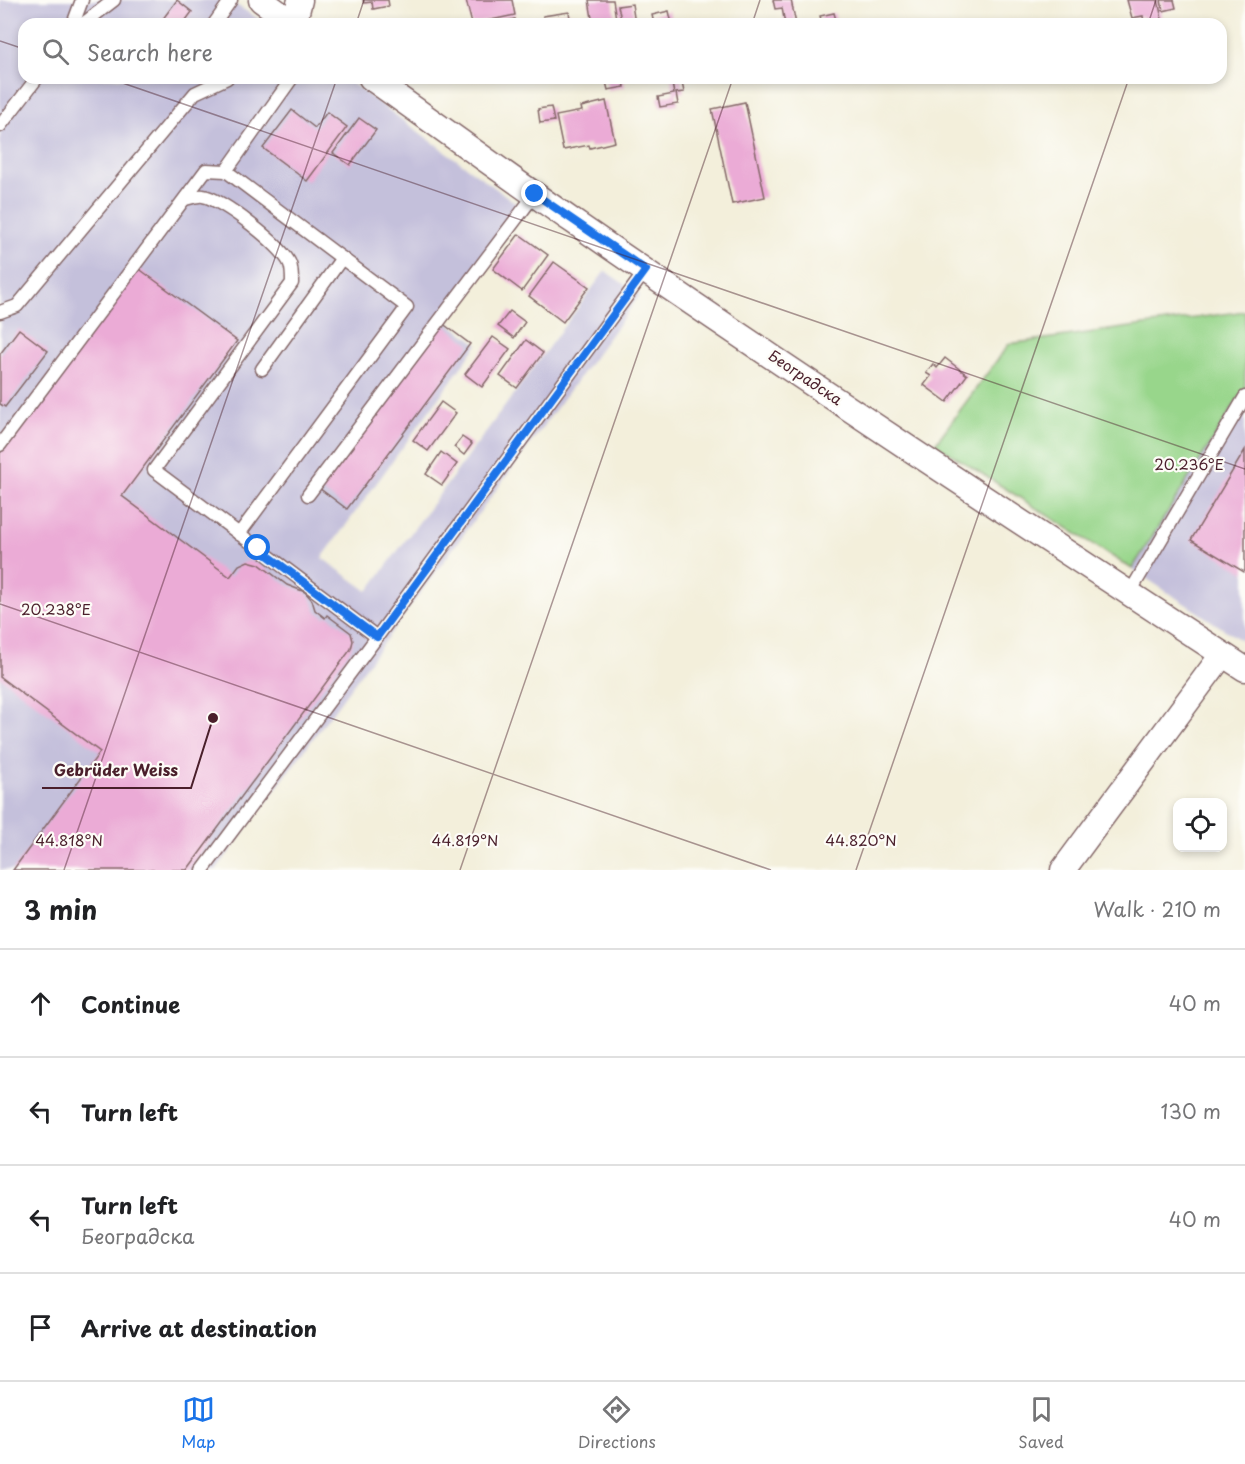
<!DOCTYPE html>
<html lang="en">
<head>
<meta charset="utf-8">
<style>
  body { margin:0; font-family:"Playpen Sans",sans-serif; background:#f6f6f6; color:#202124 }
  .controls { position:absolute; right:18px; bottom:18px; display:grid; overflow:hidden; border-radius:12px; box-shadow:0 3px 9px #0003 }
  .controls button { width:54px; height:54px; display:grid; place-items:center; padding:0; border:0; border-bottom:2px solid #e0e0e0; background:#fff; color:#202124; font:30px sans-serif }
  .stop { position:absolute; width:18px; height:18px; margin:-14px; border:4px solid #1a73e8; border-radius:50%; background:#fff }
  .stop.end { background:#1a73e8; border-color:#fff; box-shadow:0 2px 6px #0008 }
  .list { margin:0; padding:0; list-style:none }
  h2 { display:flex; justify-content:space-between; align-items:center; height:78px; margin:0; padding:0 24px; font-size:26px }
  h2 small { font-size:20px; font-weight:400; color:#757577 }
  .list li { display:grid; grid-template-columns:39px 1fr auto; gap:18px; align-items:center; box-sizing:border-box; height:108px; padding:0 24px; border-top:2px solid #e0e0e0 }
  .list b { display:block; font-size:22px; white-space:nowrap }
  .list p { margin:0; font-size:20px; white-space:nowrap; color:#757577 }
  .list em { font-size:20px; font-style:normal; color:#757577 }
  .icon { flex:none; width:33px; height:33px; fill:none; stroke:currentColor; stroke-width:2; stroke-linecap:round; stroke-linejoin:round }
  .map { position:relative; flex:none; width:1245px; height:870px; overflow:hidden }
  .search { position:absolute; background:#fff; box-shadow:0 3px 9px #0003; left:18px; right:18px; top:18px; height:66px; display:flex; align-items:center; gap:15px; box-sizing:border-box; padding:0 21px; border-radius:18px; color:#757577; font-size:22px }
  .sheet { height:510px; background:#fff }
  nav { display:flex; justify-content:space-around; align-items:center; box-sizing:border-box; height:84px; border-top:2px solid #e0e0e0; background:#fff; font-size:16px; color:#757577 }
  nav a { display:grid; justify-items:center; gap:3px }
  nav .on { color:#1a73e8 }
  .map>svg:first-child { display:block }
</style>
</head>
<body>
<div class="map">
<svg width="1245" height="870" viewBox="0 0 1245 870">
  <rect width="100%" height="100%" fill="#fdfcf7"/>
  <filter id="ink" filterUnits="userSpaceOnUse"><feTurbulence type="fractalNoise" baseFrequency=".0167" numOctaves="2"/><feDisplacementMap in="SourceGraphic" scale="12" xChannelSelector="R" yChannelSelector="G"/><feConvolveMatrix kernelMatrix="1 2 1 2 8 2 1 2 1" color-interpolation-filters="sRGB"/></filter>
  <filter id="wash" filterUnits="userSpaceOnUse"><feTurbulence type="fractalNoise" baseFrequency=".008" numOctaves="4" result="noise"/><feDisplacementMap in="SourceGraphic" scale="24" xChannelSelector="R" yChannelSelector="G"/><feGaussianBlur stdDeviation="1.35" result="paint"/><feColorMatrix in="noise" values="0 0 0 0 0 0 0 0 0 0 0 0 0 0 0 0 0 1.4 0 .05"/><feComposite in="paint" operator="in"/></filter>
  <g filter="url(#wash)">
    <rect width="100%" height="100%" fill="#f3efdb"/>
    <!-- industrial -->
    <g fill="#c4c0db">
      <polygon points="0,0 228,0 267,24 24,24 24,78 345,78 524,209 442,318 478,344 322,558 368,591 605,271 640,295 216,870 0,870"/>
      <polygon points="1245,388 1245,643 1132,569"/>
    </g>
    <!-- grass -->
    <polygon fill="#98d68b" stroke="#717a5b" stroke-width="1.5" points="1245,311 1245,388 1132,569 935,444 1009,344"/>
    <g id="blocks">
      <!-- building -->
      <g fill="#ebabd6">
        <polygon points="177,0 192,12 183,24 159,24"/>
        <polygon points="363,0 388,0 389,6 373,9 372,2 364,3"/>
        <polygon points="466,0 512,0 515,15 472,24"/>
        <polygon points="589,0 613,0 616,19 593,24"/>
        <polygon points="773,0 791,0 796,24 785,24 782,8 775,9"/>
        <polygon points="1127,0 1158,0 1163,24 1144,24 1143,16 1132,18"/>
        <polygon points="1161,0 1174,0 1176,8 1163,11"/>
        <polygon points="632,4 635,24 622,24 618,6"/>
        <polygon points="669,11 672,24 654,24 652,15"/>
        <polygon points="569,12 571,24 544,24 543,16"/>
        <polygon points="834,13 836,20 822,23 820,16"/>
        <polygon points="515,19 516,24 496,24 496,23"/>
        <polygon points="605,78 623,78 625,87 608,90"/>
        <polygon points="671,78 681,78 684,92 676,93 678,104 660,107 658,97 674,94"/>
        <polygon points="606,101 615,142 590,148 589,145 563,150 556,116 582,111 581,107"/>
        <polygon points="745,102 765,197 732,204 712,109"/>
        <polygon points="551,107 554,121 540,123 538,109"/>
        <polygon points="292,110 315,128 327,112 347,127 307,181 263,148"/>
        <polygon points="359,118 376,130 350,165 333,153"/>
        <polygon points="519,234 548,255 522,291 493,269"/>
        <polygon points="554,262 589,287 563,322 529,296"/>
        <polygon points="138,268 237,341 122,496 230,577 239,565 248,561 259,564 287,585 305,592 312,600 315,610 325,618 327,615 351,633 353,641 351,649 187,870 13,870 100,752 0,677 0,453"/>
        <polygon points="510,311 525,322 514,338 498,326"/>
        <polygon points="442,323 470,344 347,509 319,488"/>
        <polygon points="19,329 48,351 5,407 0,404 0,354"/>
        <polygon points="493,337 510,349 482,387 465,374"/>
        <polygon points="526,340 543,353 517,388 500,376"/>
        <polygon points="945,358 967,375 947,402 924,385 931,376 926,373 933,364 937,368"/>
        <polygon points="441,402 456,413 428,451 413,440"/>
        <polygon points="462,437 472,444 464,455 454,447"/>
        <polygon points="1245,450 1245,570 1244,572 1191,540"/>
        <polygon points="441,452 457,464 442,485 426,474"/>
      </g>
    </g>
  </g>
  <g filter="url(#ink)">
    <use href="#blocks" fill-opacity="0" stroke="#856869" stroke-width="1.5"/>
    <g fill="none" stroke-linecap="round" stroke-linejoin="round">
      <defs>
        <g id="service">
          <polyline points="73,24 82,0"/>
          <polyline points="83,24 114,0"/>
          <polyline points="214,24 231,0"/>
          <polyline points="0,126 37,78"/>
          <polyline points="226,171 292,78"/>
          <path d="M 185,199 C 191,198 198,195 203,196 C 222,199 283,246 290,264 C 292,269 292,277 292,283 L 154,470 L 377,637"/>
          <polyline points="0,312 17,306 195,93 227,78"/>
          <polyline points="262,369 342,258"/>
          <polyline points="0,445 206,170 226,171 407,307 239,534"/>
          <polyline points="308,495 535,194"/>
          <polyline points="1129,594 1245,397"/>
          <polyline points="203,870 377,637 646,270"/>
        </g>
        <g id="minor">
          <polyline points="261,0 294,24"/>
          <polyline points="294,24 300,0"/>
          <path d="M 371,78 C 439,126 506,175 574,222 C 795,375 1020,522 1245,669"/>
          <polyline points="1063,870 1222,655"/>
        </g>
      </defs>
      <!-- service casing -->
      <use href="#service" stroke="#856869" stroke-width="15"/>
      <!-- minor casing -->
      <use href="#minor" stroke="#856869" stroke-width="27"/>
      <!-- service -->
      <use href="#service" stroke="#fff" stroke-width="12"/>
      <!-- minor -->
      <use href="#minor" stroke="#fff" stroke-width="24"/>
    </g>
  </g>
  <g fill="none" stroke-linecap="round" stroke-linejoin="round" filter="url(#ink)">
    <!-- route -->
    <polyline stroke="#1a73e8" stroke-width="8" points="258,548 377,637 646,270 535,194"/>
  </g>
  <!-- ticks -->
  <path fill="none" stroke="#4a1f2b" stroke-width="1.5" stroke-opacity="0.45" d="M 356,24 L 364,0M 752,24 L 760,0M 1148,24 L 1156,0M 0,41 L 24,49M 108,78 L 1245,469M 0,604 L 771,870M 64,870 L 337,78M 460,870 L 733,78M 856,870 L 1129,78"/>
  <g text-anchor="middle" stroke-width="4.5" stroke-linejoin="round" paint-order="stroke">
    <!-- street labels -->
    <g font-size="15" fill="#4a1f2b" stroke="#fdfcf7">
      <text transform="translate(805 378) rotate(34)" y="5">Београдска</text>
    </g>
  </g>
  <g font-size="15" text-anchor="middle" fill="#4a1f2b" stroke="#fdfcf7" stroke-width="4.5" stroke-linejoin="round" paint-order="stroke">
    <text x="1189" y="470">20.236°E</text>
    <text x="56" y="615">20.238°E</text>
    <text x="69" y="846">44.818°N</text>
    <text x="465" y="846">44.819°N</text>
    <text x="861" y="846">44.820°N</text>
  </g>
  <!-- callouts -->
  <path fill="none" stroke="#4a1f2b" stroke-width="2" d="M213 718L191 788H42"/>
  <circle fill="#4a1f2b" stroke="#fdfcf7" stroke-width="2" cx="213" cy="718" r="6"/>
  <g font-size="16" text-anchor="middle" font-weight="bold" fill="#4a1f2b" stroke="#fdfcf7" stroke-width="4.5" stroke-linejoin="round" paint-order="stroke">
    <text x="116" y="776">Gebrüder Weiss</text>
  </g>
</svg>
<div class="controls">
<button><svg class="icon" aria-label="locate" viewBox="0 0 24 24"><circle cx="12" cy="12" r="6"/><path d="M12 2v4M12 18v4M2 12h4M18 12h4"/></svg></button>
</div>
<div class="stop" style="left:258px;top:548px"></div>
<div class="stop end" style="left:535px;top:194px"></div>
<div class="search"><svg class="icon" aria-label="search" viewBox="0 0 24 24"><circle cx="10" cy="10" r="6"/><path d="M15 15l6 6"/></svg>Search here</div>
</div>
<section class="sheet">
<h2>3 min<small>Walk · 210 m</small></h2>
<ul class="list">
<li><svg class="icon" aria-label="ahead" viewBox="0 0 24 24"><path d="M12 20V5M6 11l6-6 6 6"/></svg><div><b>Continue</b></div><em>40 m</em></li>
<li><svg class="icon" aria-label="left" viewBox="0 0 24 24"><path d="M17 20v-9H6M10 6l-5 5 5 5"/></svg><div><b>Turn left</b></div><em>130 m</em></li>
<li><svg class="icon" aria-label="left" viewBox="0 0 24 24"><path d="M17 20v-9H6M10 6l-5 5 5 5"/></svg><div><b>Turn left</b><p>Београдска</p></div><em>40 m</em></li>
<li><svg class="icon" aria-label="arrive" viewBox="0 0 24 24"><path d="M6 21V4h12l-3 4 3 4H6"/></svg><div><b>Arrive at destination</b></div></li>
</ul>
</section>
<nav>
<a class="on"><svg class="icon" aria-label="map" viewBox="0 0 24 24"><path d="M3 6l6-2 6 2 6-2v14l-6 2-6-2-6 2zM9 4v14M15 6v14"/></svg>Map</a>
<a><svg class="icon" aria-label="directions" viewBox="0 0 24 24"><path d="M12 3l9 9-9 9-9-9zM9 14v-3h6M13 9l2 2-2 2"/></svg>Directions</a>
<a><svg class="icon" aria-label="saved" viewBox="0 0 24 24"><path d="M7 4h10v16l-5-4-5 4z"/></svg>Saved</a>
</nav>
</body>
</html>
